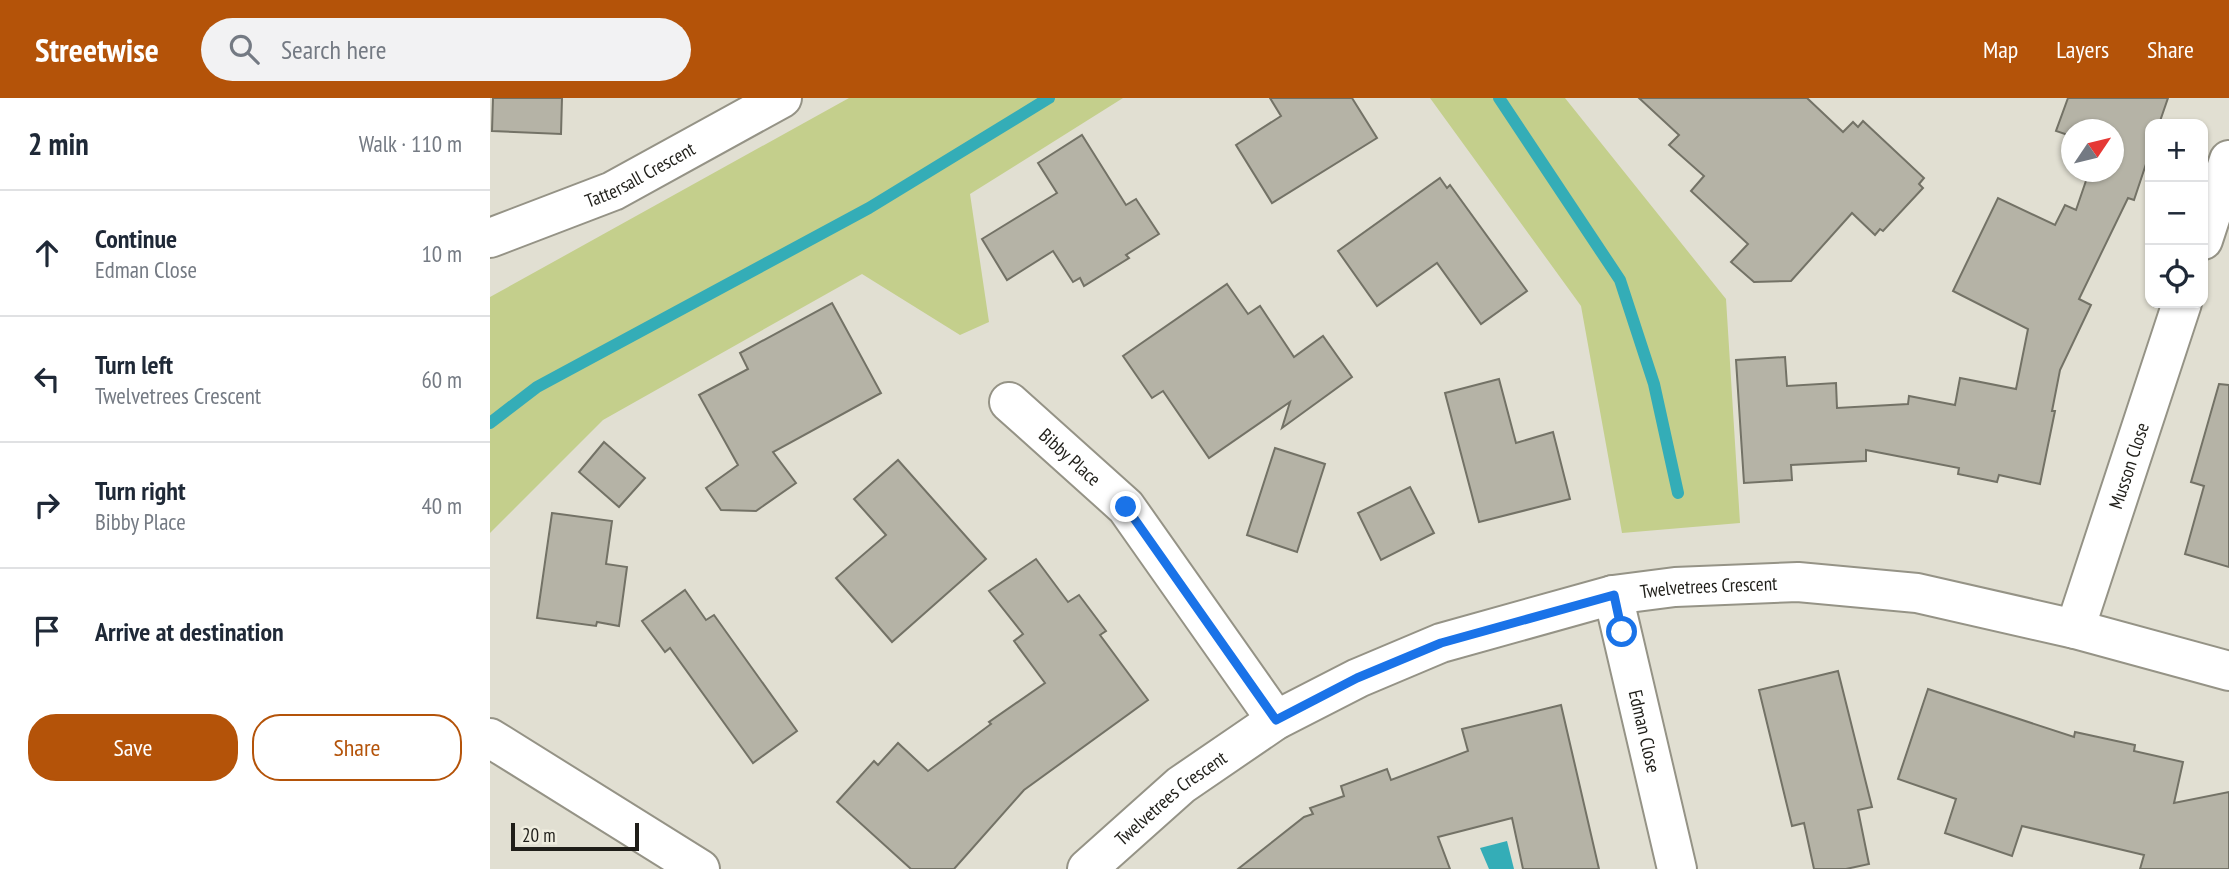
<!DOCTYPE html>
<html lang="en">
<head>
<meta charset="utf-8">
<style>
  body { margin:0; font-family:"PT Sans Narrow",sans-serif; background:#f2f2f3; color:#1f2937 }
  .controls { position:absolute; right:21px; top:21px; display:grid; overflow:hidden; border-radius:14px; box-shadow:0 2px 5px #0004 }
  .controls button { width:63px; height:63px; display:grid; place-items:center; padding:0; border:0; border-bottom:2px solid #e0e1e3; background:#fff; color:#1f2937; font:35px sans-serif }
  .compass { position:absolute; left:1571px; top:21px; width:63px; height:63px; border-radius:50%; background:#fff; box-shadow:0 2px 5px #0004; rotate:55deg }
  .scale { position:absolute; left:21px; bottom:18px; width:128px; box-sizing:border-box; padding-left:7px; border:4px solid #1f1e19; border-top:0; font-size:19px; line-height:24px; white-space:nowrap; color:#1f1e19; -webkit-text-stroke:5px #efeddf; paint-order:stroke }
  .stop { position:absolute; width:21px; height:21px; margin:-16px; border:5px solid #1a73e8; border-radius:50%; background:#fff }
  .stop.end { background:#1a73e8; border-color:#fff; box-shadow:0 2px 7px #0008 }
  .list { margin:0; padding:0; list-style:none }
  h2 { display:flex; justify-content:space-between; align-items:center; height:91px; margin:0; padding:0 28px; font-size:30px }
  h2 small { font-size:23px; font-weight:400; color:#747a83 }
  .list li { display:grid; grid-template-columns:46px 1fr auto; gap:21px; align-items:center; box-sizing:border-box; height:126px; padding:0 28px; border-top:2px solid #e0e1e3 }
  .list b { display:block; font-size:26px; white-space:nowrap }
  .list p { margin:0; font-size:23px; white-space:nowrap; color:#747a83 }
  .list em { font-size:23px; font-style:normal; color:#747a83 }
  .actions { display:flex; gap:14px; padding:21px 28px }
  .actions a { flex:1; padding:16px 0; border:2px solid #b45309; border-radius:28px; text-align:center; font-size:24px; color:#b45309 }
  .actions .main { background:#b45309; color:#fff }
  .icon { flex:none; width:38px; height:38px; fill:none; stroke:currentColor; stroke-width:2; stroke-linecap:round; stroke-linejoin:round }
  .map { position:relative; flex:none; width:1739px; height:771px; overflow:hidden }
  header { display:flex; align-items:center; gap:42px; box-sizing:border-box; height:98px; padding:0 35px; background:#b45309; color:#fff }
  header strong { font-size:33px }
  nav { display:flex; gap:38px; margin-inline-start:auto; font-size:24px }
  .search { width:490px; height:63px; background:#f2f2f3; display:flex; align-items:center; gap:18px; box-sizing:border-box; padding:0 24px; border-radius:38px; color:#747a83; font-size:26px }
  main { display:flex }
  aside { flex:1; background:#fff }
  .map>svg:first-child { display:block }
</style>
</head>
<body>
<header>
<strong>Streetwise</strong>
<div class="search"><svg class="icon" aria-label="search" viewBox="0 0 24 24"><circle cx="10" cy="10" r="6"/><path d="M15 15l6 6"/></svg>Search here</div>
<nav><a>Map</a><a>Layers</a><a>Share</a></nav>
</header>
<main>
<aside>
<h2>2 min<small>Walk · 110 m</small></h2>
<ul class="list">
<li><svg class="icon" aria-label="ahead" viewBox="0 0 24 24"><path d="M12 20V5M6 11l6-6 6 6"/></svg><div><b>Continue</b><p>Edman Close</p></div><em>10 m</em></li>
<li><svg class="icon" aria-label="left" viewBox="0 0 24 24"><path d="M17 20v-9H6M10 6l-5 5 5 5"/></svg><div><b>Turn left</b><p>Twelvetrees Crescent</p></div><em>60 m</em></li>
<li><svg class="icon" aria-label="right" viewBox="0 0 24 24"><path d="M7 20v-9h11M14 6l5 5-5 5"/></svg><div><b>Turn right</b><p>Bibby Place</p></div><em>40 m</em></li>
<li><svg class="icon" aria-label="arrive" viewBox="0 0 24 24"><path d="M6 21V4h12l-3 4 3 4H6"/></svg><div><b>Arrive at destination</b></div></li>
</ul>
<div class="actions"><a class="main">Save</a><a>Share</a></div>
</aside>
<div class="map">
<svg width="1739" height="771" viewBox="0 0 1739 771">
  <rect width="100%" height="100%" fill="#e1dfd2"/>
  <!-- green -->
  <g fill="#c4cf8c">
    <polygon points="359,0 633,0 480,96 499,224 470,237 372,176 113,322 0,435 0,199"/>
    <polygon points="940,0 1075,0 1236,201 1250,425 1132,435 1091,208"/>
  </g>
  <!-- water -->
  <polygon fill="#34adb7" points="1017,743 1024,771 999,771 990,750"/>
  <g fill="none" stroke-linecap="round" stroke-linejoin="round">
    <!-- stream -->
    <g stroke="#34adb7" stroke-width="12">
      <polyline points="1009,0 1130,182 1164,286 1188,395"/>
      <polyline points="0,325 47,289 379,110 559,0"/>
    </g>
  </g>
  <!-- building -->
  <g fill="#b5b3a6" stroke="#737266" stroke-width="2">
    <polygon points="3,0 72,0 71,36 2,33"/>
    <polygon points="780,0 862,0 887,40 782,105 746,47 791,18"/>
    <polygon points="1149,0 1317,0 1353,34 1363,24 1368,29 1373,23 1434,80 1429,86 1433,90 1393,133 1390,131 1385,137 1362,115 1301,183 1264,184 1241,164 1258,146 1201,93 1214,78 1179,47 1189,37"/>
    <polygon points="1578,0 1678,0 1669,26 1660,26 1660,54 1644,102 1638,100 1589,201 1601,207 1570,272 1562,313 1565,313 1550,386 1509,377 1507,384 1468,376 1469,370 1376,352 1376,363 1301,367 1302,382 1254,385 1246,262 1295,259 1297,288 1346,285 1347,310 1418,306 1419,298 1465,307 1470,280 1526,291 1538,231 1463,193 1508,100 1565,127 1575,107 1586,112 1599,74 1623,74 1623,32 1581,32 1581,38 1566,33"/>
    <polygon points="592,37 636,107 646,101 669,136 636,157 639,160 594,188 590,180 583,184 563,153 517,182 492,141 567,95 548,65"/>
    <polygon points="950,80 957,90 960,87 1037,193 991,226 947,165 887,208 848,153"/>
    <polygon points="737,186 758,216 770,208 804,259 833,238 862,279 792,330 800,304 719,360 673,293 662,300 633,258"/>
    <polygon points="342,205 391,295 283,354 306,385 266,413 231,412 216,390 248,367 209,297 258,271 250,255"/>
    <polygon points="1009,281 1026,345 1063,334 1080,401 989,424 955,295"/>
    <polygon points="1729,286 1739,287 1739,469 1695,456 1714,388 1701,384"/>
    <polygon points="114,344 155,380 129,409 89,374"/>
    <polygon points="785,350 835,366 807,454 757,437"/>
    <polygon points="408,362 496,461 402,544 346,480 396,437 364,401"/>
    <polygon points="920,389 944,435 891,462 868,415"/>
    <polygon points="62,415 122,423 116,466 137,469 129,528 107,524 106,528 47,520"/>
    <polygon points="546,461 578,504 589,497 616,533 610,537 658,602 534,692 464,771 421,771 347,704 384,663 388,667 408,645 438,673 501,626 499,624 555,585 524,543 533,536 499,493"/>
    <polygon points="195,492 216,522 224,517 307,633 263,665 180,550 175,554 152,523"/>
    <polygon points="1348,573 1382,709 1368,712 1379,766 1356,771 1324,771 1314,725 1302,728 1269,592"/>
    <polygon points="1438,591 1584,639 1585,634 1645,647 1644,653 1693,664 1684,705 1739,694 1739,771 1650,771 1654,757 1532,728 1522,758 1455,735 1466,701 1408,681"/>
    <polygon points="1071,607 1109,771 1033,771 1022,720 948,739 960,771 748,771 814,719 823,716 820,710 854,698 851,688 897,671 901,682 978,653 972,631"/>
  </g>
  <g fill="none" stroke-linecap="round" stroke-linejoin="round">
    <defs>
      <g id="minor">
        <path id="s1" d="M 0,140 L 123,93 L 292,0"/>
        <polyline points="1713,142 1739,62"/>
        <path id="s2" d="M 519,304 L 636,409 L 786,622"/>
        <path id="s3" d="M 1123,497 L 1187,771"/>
        <path id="s4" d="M 1585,531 L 1692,205"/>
        <path id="s5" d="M 597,771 L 691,687 L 786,622 L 868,580 L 951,545 L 1123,497 L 1185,489 L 1308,484 L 1427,495 L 1585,531 L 1739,573"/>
      </g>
      <polyline id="tertiary" points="0,640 210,771"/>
    </defs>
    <!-- minor casing -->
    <use href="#minor" stroke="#959386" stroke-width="42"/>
    <!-- tertiary casing -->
    <use href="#tertiary" stroke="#959386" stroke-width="42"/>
    <!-- minor -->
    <use href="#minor" stroke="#fff" stroke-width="38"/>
    <!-- tertiary -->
    <use href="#tertiary" stroke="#fff" stroke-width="38"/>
  </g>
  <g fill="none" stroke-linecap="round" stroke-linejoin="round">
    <!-- route -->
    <polyline stroke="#1a73e8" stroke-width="9" points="636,409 786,622 867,580 951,545 1124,497 1132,534"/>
  </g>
  <g text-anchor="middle" stroke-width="5" stroke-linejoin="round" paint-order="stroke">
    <!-- street labels -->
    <g font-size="19" fill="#1f1e19" stroke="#efeddf">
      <text dy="7" stroke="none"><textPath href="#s1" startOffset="163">Tattersall Crescent</textPath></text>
      <text dy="7" stroke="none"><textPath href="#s2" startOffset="82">Bibby Place</textPath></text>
      <text dy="7" stroke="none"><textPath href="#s4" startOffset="172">Musson Close</textPath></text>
      <text dy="7" stroke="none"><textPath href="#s5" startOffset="698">Twelvetrees Crescent</textPath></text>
      <text dy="7" stroke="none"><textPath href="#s3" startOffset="140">Edman Close</textPath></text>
      <text dy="7" stroke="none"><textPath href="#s5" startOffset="110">Twelvetrees Crescent</textPath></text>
    </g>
  </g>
</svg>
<div class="controls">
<button>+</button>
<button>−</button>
<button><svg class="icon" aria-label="locate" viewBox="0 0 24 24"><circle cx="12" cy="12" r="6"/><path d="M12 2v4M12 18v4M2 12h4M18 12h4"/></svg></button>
</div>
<svg class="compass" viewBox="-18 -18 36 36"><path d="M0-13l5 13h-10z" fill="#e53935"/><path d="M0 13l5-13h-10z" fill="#747a83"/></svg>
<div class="scale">20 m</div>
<div class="stop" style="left:1132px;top:534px"></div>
<div class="stop end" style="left:636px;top:409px"></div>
</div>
</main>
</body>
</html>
